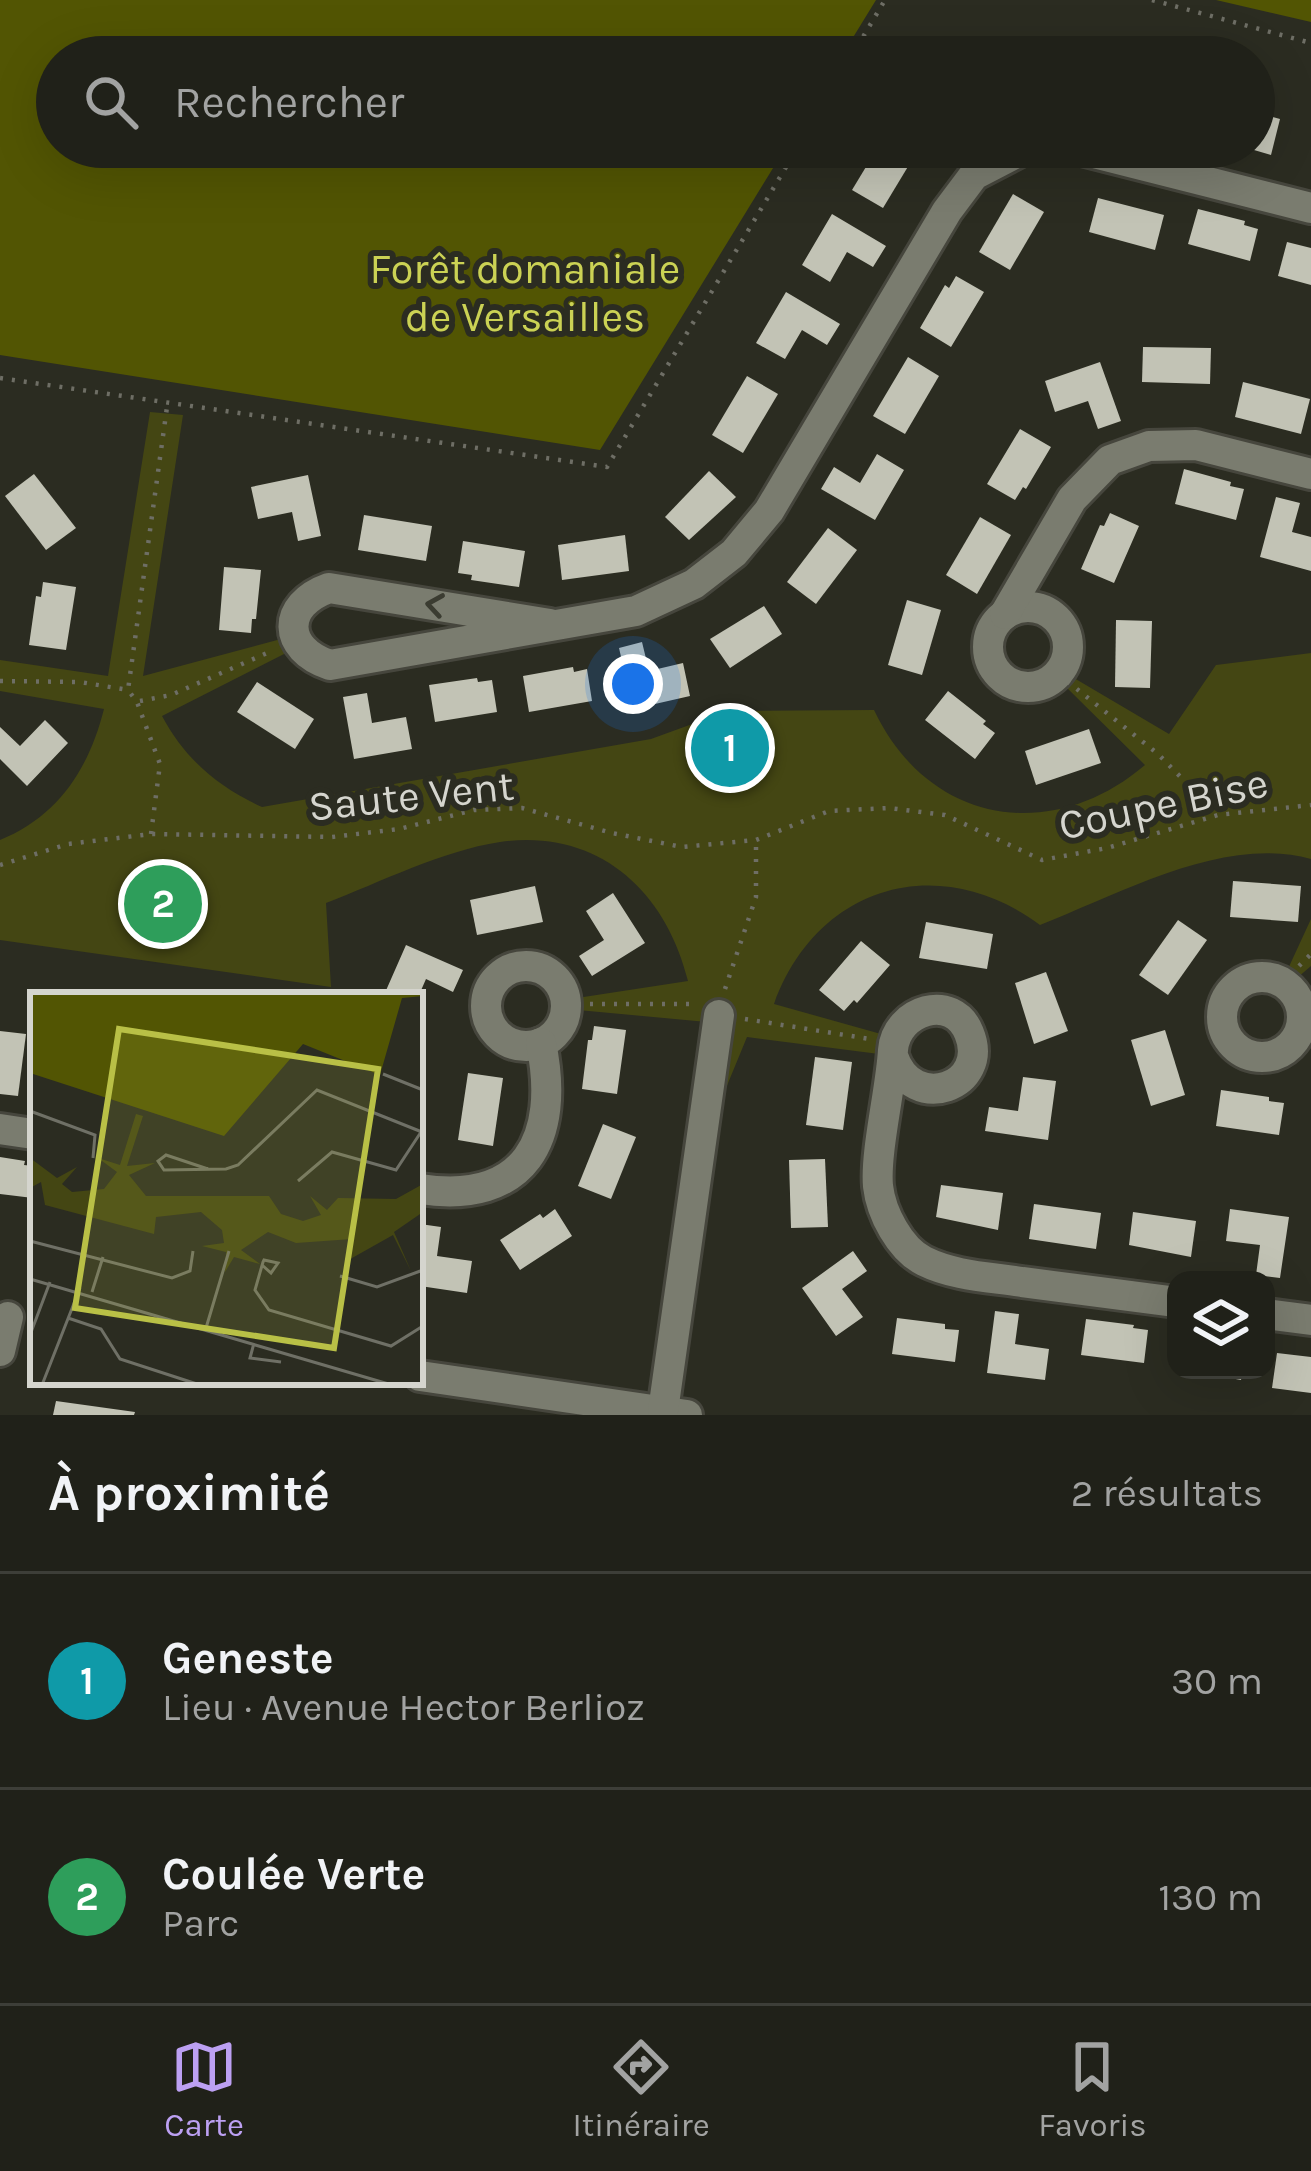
<!DOCTYPE html>
<html lang="fr">
<head>
<meta charset="utf-8">
<style>
  body { margin:0; font-family:Karla,sans-serif; background:#282922; color:#f1f3f6 }
  .controls { position:absolute; right:36px; bottom:36px; display:grid; overflow:hidden; border-radius:24px; box-shadow:0 12px 48px #0002 }
  .controls button { width:108px; height:108px; display:grid; place-items:center; padding:0; border:0; border-bottom:3px solid #3d3e38; background:#202119; color:#f1f3f6; font:60px sans-serif }
  .you { position:absolute; left:633px; top:684px; width:42px; height:42px; margin:-30px; border:9px solid #fff; border-radius:50%; background:#1a73e8; box-shadow:0 0 0 18px #1a73e833 }
  .badge { display:grid; place-items:center; width:78px; height:78px; border-radius:50%; background:#bca0f2; color:#fff; font-size:39px; font-weight:700 }
  .pin { position:absolute; translate:-50% -50%; border:6px solid #fff; box-shadow:0 3px 12px #0006 }
  .list { margin:0; padding:0; list-style:none }
  h2 { display:flex; justify-content:space-between; align-items:center; height:156px; margin:0; padding:0 48px; font-size:51px }
  h2 small { font-size:39px; font-weight:400; color:#a2a3a2 }
  .list li { display:grid; grid-template-columns:78px 1fr auto; gap:36px; align-items:center; box-sizing:border-box; height:216px; padding:0 48px; border-top:3px solid #3d3e38 }
  .list b { display:block; font-size:45px; white-space:nowrap }
  .list p { margin:0; font-size:39px; white-space:nowrap; color:#a2a3a2 }
  .list em { font-size:39px; font-style:normal; color:#a2a3a2 }
  .icon { flex:none; width:66px; height:66px; fill:none; stroke:currentColor; stroke-width:2; stroke-linecap:round; stroke-linejoin:round }
  .map { position:relative; flex:none; width:1311px; height:1415px; overflow:hidden }
  .search { position:absolute; background:#202119; box-shadow:0 12px 48px #0002; left:36px; right:36px; top:36px; height:132px; display:flex; align-items:center; gap:30px; box-sizing:border-box; padding:0 42px; border-radius:66px; color:#a2a3a2; font-size:45px }
  .sheet { height:588px; background:#202119 }
  nav { display:flex; justify-content:space-around; align-items:center; box-sizing:border-box; height:168px; border-top:3px solid #3d3e38; background:#202119; font-size:33px; color:#a2a3a2 }
  nav a { display:grid; justify-items:center; gap:6px }
  nav .on { color:#bca0f2 }
  .map>svg:first-child { display:block }
</style>
</head>
<body>
<div class="map">
<svg width="1311" height="1415" viewBox="0 0 1311 1415">
  <rect width="100%" height="100%" fill="#2b2c21"/>
  <!-- green -->
  <g fill="#444613">
    <path d="M 150,412 L 183,415 L 143,676 L 281,639 L 286,653 L 162,716 C 185,759 218,787 262,807 L 651,739 L 728,711 L 874,710 C 928,824 1051,845 1145,765 L 1066,687 L 1074,678 L 1169,734 L 1216,665 L 1311,653 L 1311,859 C 1224,835 1122,893 1040,925 C 939,850 817,885 774,1004 L 881,1034 L 879,1054 L 747,1037 L 712,1122 L 707,1022 L 578,1010 L 577,998 L 688,981 C 666,891 598,828 500,842 C 441,851 381,882 326,903 L 331,987 L 0,940 L 0,840 C 59,816 89,768 104,709 L 0,691 L 0,660 L 108,676 Z"/>
    <polygon points="1311,919 1311,966 1297,978 1287,971"/>
  </g>
  <!-- forest -->
  <g fill="#525503">
    <polygon points="0,0 876,0 841,57 57,57 57,147 786,147 600,450 0,355"/>
    <polygon points="1216,0 1311,0 1311,22"/>
  </g>
  <!-- building -->
  <g fill="#c2c3b5">
    <polygon points="1254,112 1280,119 1271,155 1254,150"/>
    <polygon points="878,147 918,150 883,208 852,190"/>
    <polygon points="1013,194 1044,212 1010,270 979,252"/>
    <polygon points="1098,198 1164,215 1155,250 1089,232"/>
    <polygon points="1198,209 1245,221 1244,225 1258,229 1250,261 1188,244"/>
    <polygon points="832,214 886,246 873,267 847,252 830,282 802,265"/>
    <polygon points="1287,242 1311,248 1311,285 1278,276"/>
    <polygon points="956,276 984,292 951,347 920,328 945,285 949,288"/>
    <polygon points="786,292 840,324 827,345 802,330 785,359 756,343"/>
    <polygon points="1143,347 1211,348 1210,384 1142,382"/>
    <polygon points="908,357 939,376 905,434 873,416"/>
    <polygon points="1100,362 1121,421 1098,429 1088,401 1055,412 1045,381"/>
    <polygon points="747,376 778,394 743,453 712,435"/>
    <polygon points="1243,382 1310,399 1301,434 1235,417"/>
    <polygon points="1020,429 1051,447 1026,489 1023,487 1015,500 987,484"/>
    <polygon points="877,454 904,470 875,520 821,489 834,467 860,483"/>
    <polygon points="1184,469 1231,482 1230,486 1244,489 1236,520 1175,504"/>
    <polygon points="709,471 736,497 689,540 665,517"/>
    <polygon points="34,474 76,528 46,550 5,496"/>
    <polygon points="308,475 321,536 298,541 292,512 258,519 251,487"/>
    <polygon points="1276,497 1300,503 1292,532 1311,537 1311,571 1260,557"/>
    <polygon points="1110,513 1139,526 1114,583 1081,569 1100,525 1104,526"/>
    <polygon points="364,515 432,526 426,561 358,550"/>
    <polygon points="980,517 1011,535 977,594 946,575"/>
    <polygon points="828,528 857,550 816,604 787,582"/>
    <polygon points="625,535 629,571 562,580 558,545"/>
    <polygon points="463,541 525,551 519,587 471,580 472,575 458,573"/>
    <polygon points="224,567 261,570 256,619 252,619 251,633 219,630"/>
    <polygon points="43,582 76,587 66,650 29,645 36,596 41,597"/>
    <polygon points="907,600 941,610 922,675 888,665"/>
    <polygon points="764,606 782,634 730,668 710,639"/>
    <polygon points="1116,620 1152,621 1150,688 1115,687"/>
    <polygon points="642,642 649,671 683,663 690,696 633,709 619,648"/>
    <polygon points="573,667 574,672 587,669 592,701 529,712 523,676"/>
    <polygon points="477,678 478,682 492,680 497,712 435,722 429,685"/>
    <polygon points="257,682 314,719 295,749 237,712"/>
    <polygon points="948,691 986,721 983,724 995,733 975,759 925,720"/>
    <polygon points="367,693 372,723 406,717 412,749 354,759 343,697"/>
    <polygon points="45,720 68,743 27,786 0,759 0,727 20,746"/>
    <polygon points="1089,729 1101,763 1036,785 1025,751"/>
    <polygon points="738,738 741,755 723,758 720,741"/>
    <polygon points="1233,881 1301,886 1298,922 1230,917"/>
    <polygon points="535,886 543,922 477,935 470,900"/>
    <polygon points="613,893 645,943 592,976 579,956 604,940 586,911"/>
    <polygon points="1178,920 1207,940 1168,995 1139,975"/>
    <polygon points="926,922 993,934 987,969 919,958"/>
    <polygon points="861,941 890,965 857,1003 854,1000 844,1011 819,990"/>
    <polygon points="406,945 463,970 453,992 426,979 419,995 384,995"/>
    <polygon points="1046,972 1068,1031 1034,1044 1015,983"/>
    <polygon points="594,1026 626,1030 617,1094 582,1089 588,1040 592,1040"/>
    <polygon points="1165,1030 1185,1095 1151,1106 1131,1040"/>
    <polygon points="0,1031 26,1034 18,1096 0,1094"/>
    <polygon points="815,1057 852,1062 843,1130 806,1125"/>
    <polygon points="468,1073 503,1078 493,1146 458,1140"/>
    <polygon points="1023,1077 1056,1081 1048,1140 985,1131 989,1107 1018,1111"/>
    <polygon points="1221,1090 1269,1097 1269,1101 1284,1103 1279,1135 1216,1126"/>
    <polygon points="603,1124 636,1137 611,1199 578,1186"/>
    <polygon points="0,1157 25,1161 24,1165 33,1166 33,1198 0,1194"/>
    <polygon points="825,1159 828,1227 791,1228 789,1160"/>
    <polygon points="941,1185 1003,1193 998,1230 936,1217"/>
    <polygon points="1034,1204 1101,1213 1096,1249 1029,1239"/>
    <polygon points="555,1209 572,1236 520,1270 500,1240 540,1214 543,1218"/>
    <polygon points="1230,1209 1289,1217 1280,1278 1256,1275 1260,1245 1226,1241"/>
    <polygon points="1133,1212 1196,1221 1191,1257 1129,1245"/>
    <polygon points="420,1224 441,1227 437,1256 472,1261 467,1293 420,1286"/>
    <polygon points="853,1251 867,1271 842,1289 863,1317 836,1336 802,1288"/>
    <polygon points="995,1311 1019,1314 1015,1344 1049,1349 1045,1380 987,1373"/>
    <polygon points="897,1318 945,1324 945,1329 959,1330 955,1362 892,1354"/>
    <polygon points="1086,1319 1134,1325 1133,1328 1148,1330 1144,1363 1081,1355"/>
    <polygon points="1277,1353 1311,1357 1311,1393 1272,1388"/>
    <polygon points="1187,1370 1243,1370 1241,1380"/>
    <polygon points="56,1401 135,1412 134,1415 53,1415"/>
  </g>
  <g fill="none" stroke-linecap="round" stroke-linejoin="round">
    <defs>
      <g id="minor">
        <circle cx="1028" cy="647" r="40"/>
        <polyline points="1005,614 1072,499 1110,460 1149,446 1196,445 1311,474"/>
        <path d="M 550,624 L 329,588 C 281,605 282,649 330,665 L 636,611 L 694,584 L 734,553 L 769,511 L 947,211 L 974,175 L 1024,149 L 1082,150 L 1311,208"/>
        <circle cx="526" cy="1006" r="40"/>
        <circle cx="1262" cy="1017" r="40"/>
        <path d="M 893,1056 C 913,1115 991,1086 969,1033 C 953,992 896,1010 893,1050 C 891,1088 875,1152 878,1186 C 881,1213 900,1249 924,1261 C 954,1276 990,1277 1022,1282 C 1073,1289 1125,1295 1176,1302"/>
        <polyline points="0,1129 33,1134"/>
        <path d="M 420,1189 C 525,1205 561,1139 541,1043"/>
        <polyline points="1266,1314 1311,1320"/>
        <polyline points="0,1351 8,1317"/>
        <polyline points="420,1376 687,1415"/>
        <polyline points="663,1411 719,1015"/>
      </g>
    </defs>
    <!-- minor casing -->
    <use href="#minor" stroke="#46463d" stroke-width="36"/>
    <!-- path -->
    <g stroke="#6e6e65" stroke-width="4.5" stroke-dasharray="3 9" stroke-linecap="butt">
      <polyline points="1152,0 1311,43"/>
      <polyline points="851,57 885,0"/>
      <polyline points="0,378 607,467 798,147"/>
      <polyline points="1058,674 1158,754 1216,813"/>
      <polyline points="0,681 80,682 128,690"/>
      <polyline points="140,701 171,695 274,650"/>
      <polyline points="151,834 160,764 137,702 128,690 167,407"/>
      <polyline points="0,865 68,844 151,834 332,837 399,829 474,810 522,808 612,833 682,847 756,840 829,811 889,808 945,815 1042,860 1107,848 1218,815 1311,805"/>
      <polyline points="1282,983 1311,954"/>
      <polyline points="725,989 756,897 756,840"/>
      <polyline points="566,1004 696,1004"/>
      <polyline points="745,1019 870,1039"/>
    </g>
    <!-- minor -->
    <use href="#minor" stroke="#7a7c6f" stroke-width="30"/>
  </g>
  <!-- one-way arrows -->
  <defs><path id="oneway-chevron" d="M-2-3.5L2.5 0L-2 3.5" fill="none" stroke-width="1.6" stroke-linecap="round" stroke-linejoin="round" transform="scale(3)"/></defs>
  <use stroke="#3b3c31" href="#oneway-chevron" transform="translate(435 605) rotate(-171)"/>
  <g text-anchor="middle" stroke-width="12" stroke-linejoin="round" paint-order="stroke">
    <!-- park labels -->
    <g font-size="42" fill="#cbd254" stroke="#2b2c21">
      <text x="525" y="283">Forêt domaniale<tspan x="525" dy="48">de Versailles</tspan></text>
    </g>
    <!-- street labels -->
    <g font-size="42" fill="#d5d5ce" stroke="#2b2c21">
      <text transform="translate(411 795) rotate(-6)" y="15">Saute Vent</text>
      <text transform="translate(1163 803) rotate(-12)" y="15">Coupe Bise</text>
    </g>
  </g>
  <!-- overview -->
  <g transform="translate(30 992)">
    <rect width="393" height="393" fill="#2b2c21"/>
    <path d="M 106,122 L 113,124 L 97,174 L 125,171 L 99,183 L 116,204 L 239,204 L 251,222 L 273,229 L 291,223 L 280,204 L 297,218 L 308,206 L 366,207 L 393,192 L 393,220 L 364,240 L 381,279 L 363,243 L 315,270 L 322,247 L 266,251 L 238,240 L 211,258 L 230,272 L 204,265 L 195,280 L 196,260 L 172,254 L 194,251 L 192,238 L 171,220 L 126,225 L 124,242 L 15,213 L 11,190 L 0,196 L 0,166 L 27,186 L 47,175 L 32,192 L 42,200 L 74,197 L 87,180 L 68,166 L 90,173 Z" fill="#444613"/>
    <path d="M 0,0 L 393,0 L 393,4 L 372,6 L 350,83 L 273,52 L 194,144 L 0,81 Z" fill="#525503"/>
    <path fill="none" stroke="#6f7066" stroke-width="3" d="M 353,82 L 393,98M 0,119 L 65,143 L 63,166M 178,177 L 136,163 L 128,169 L 134,178 L 196,177 L 208,173 L 287,98 L 392,140M 268,189 L 302,160 L 366,178 L 391,140M 0,249 L 142,286 L 160,279 L 163,259M 232,273 L 241,281 L 248,271 L 234,268 L 233,270 L 225,298 L 239,318 L 361,354 L 393,334M 310,284 L 347,295 L 393,278M 0,287 L 362,393M 62,300 L 73,265M 38,326 L 71,337 L 90,367 L 170,393M 176,336 L 199,259M 0,343 L 20,290M 224,351 L 220,366 L 251,370M 12,393 L 50,296"/>
    <path fill="#b9c046" fill-opacity="0.15" stroke="#b9c046" stroke-width="6" d="M 89,37 L 348,77 L 304,356 L 45,316 Z"/>
    <rect width="393" height="393" fill="none" stroke="#d5d5ce" stroke-width="6"/>
  </g>
</svg>
<div class="controls">
<button><svg class="icon" aria-label="layers" viewBox="0 0 24 24"><path d="M12 4l9 5-9 5-9-5zM3 14l9 5 9-5"/></svg></button>
</div>
<div class="you"></div>
<div class="pin badge" style="left:730px;top:748px;background:#0f9aa8">1</div>
<div class="pin badge" style="left:163px;top:904px;background:#2e9e5b">2</div>
<div class="search"><svg class="icon" aria-label="search" viewBox="0 0 24 24"><circle cx="10" cy="10" r="6"/><path d="M15 15l6 6"/></svg>Rechercher</div>
</div>
<section class="sheet">
<h2>À proximité<small>2 résultats</small></h2>
<ul class="list">
<li><span class="badge" style="background:#0f9aa8">1</span><div><b>Geneste</b><p>Lieu · Avenue Hector Berlioz</p></div><em>30 m</em></li>
<li><span class="badge" style="background:#2e9e5b">2</span><div><b>Coulée Verte</b><p>Parc</p></div><em>130 m</em></li>
</ul>
</section>
<nav>
<a class="on"><svg class="icon" aria-label="map" viewBox="0 0 24 24"><path d="M3 6l6-2 6 2 6-2v14l-6 2-6-2-6 2zM9 4v14M15 6v14"/></svg>Carte</a>
<a><svg class="icon" aria-label="directions" viewBox="0 0 24 24"><path d="M12 3l9 9-9 9-9-9zM9 14v-3h6M13 9l2 2-2 2"/></svg>Itinéraire</a>
<a><svg class="icon" aria-label="saved" viewBox="0 0 24 24"><path d="M7 4h10v16l-5-4-5 4z"/></svg>Favoris</a>
</nav>
</body>
</html>
